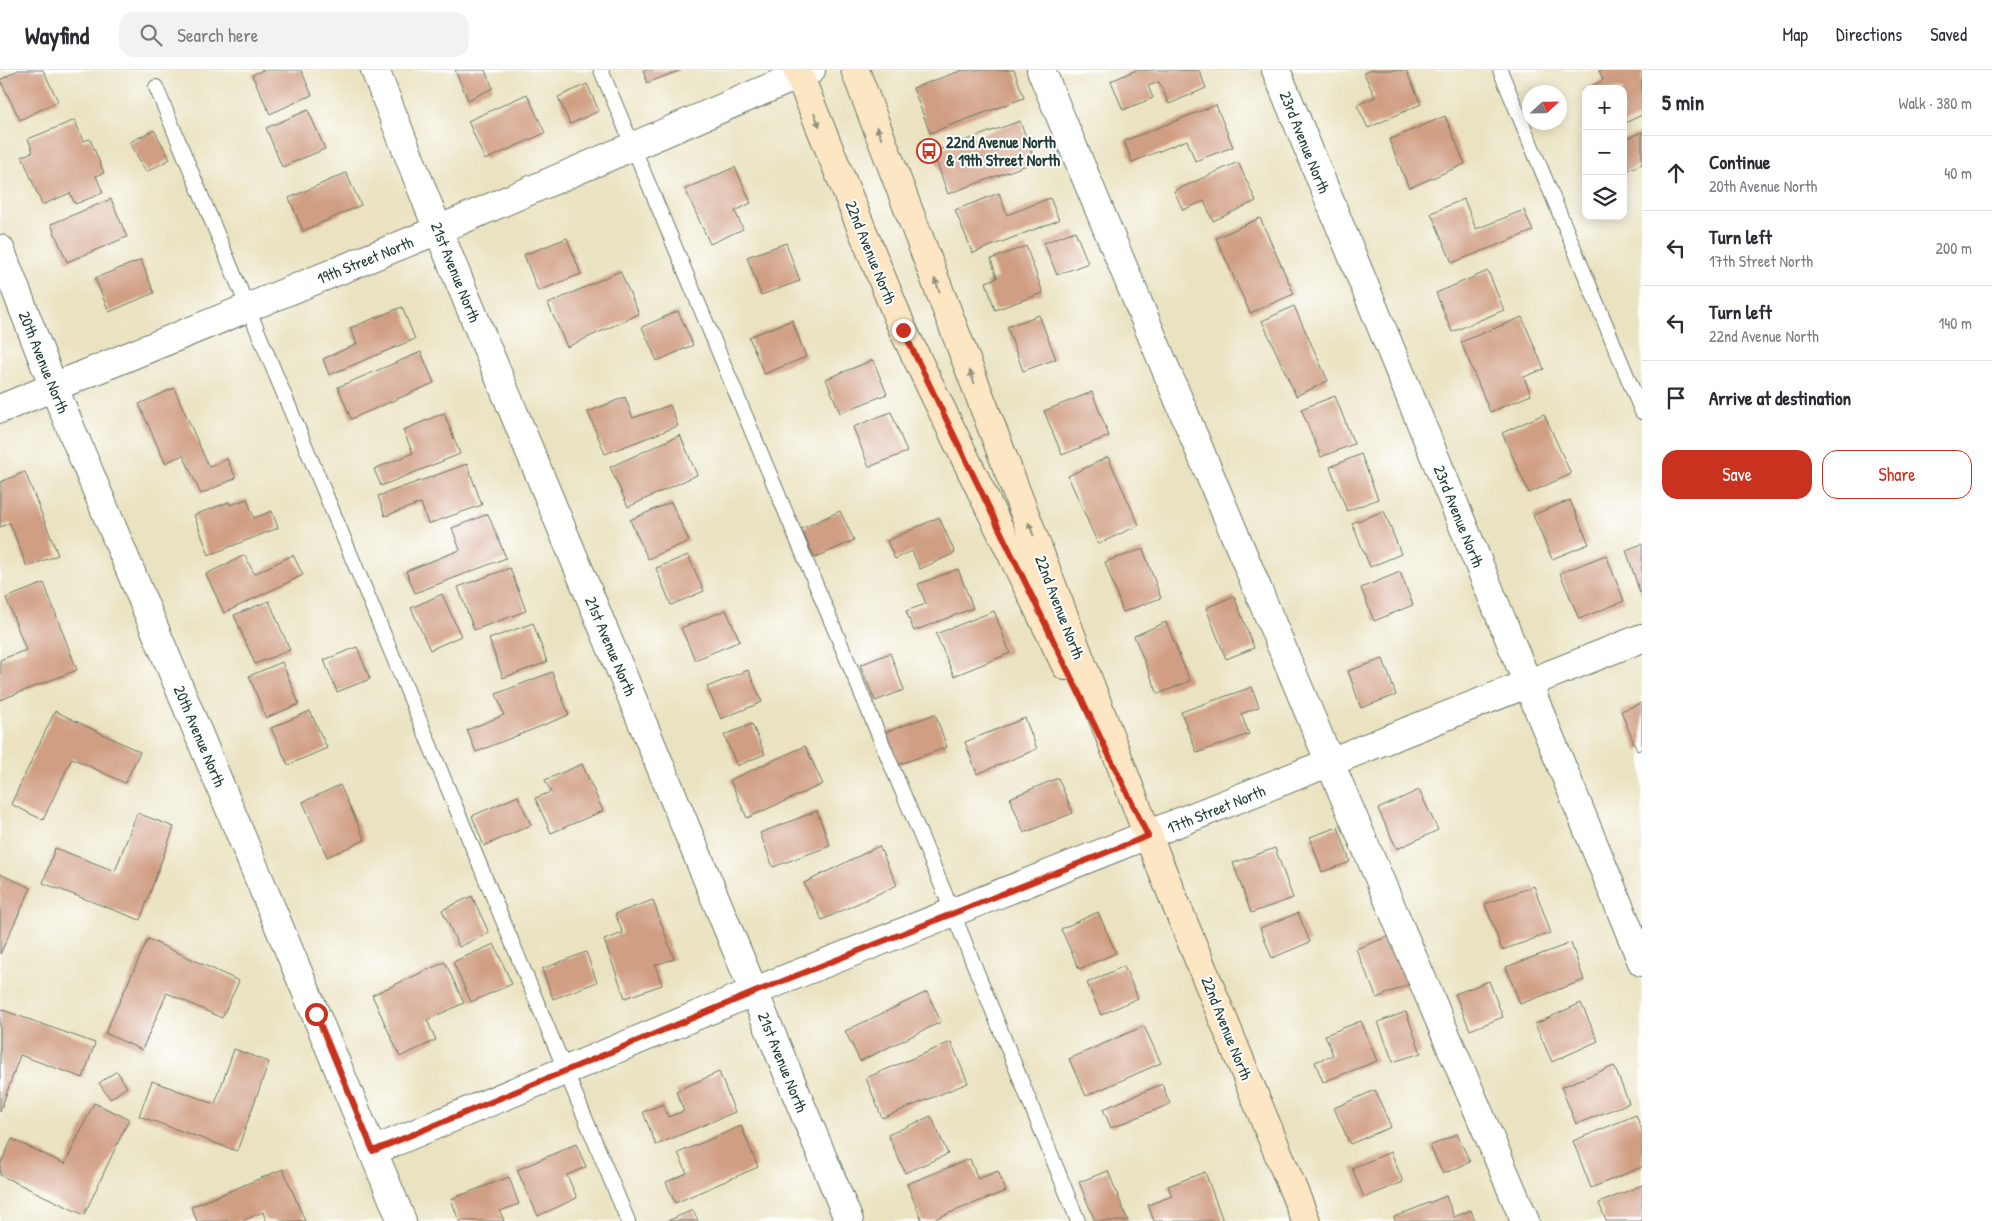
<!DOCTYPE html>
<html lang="en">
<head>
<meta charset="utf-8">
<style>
  body { margin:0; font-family:"Patrick Hand",sans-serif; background:#f2f2f3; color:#2b2b33 }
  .controls { position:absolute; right:15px; top:15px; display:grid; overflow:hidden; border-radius:10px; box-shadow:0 2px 12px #0003 }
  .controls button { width:45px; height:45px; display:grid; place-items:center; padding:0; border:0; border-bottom:1px solid #e1e1e2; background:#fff; color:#2b2b33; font:25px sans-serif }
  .compass { position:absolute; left:1522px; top:15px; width:45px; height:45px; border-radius:50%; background:#fff; box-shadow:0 2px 12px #0003; rotate:68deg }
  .stop { position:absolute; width:15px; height:15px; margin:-11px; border:4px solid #c8321e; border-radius:50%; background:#fff }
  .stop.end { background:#c8321e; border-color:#fff; box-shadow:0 1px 5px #0008 }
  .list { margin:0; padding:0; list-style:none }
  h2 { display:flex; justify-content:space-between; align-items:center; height:65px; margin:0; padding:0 20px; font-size:21px }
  h2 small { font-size:16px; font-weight:400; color:#7c7c81 }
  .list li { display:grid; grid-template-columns:32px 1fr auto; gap:15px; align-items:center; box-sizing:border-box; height:75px; padding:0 20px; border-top:1px solid #e1e1e2 }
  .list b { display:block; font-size:19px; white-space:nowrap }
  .list p { margin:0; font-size:16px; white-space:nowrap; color:#7c7c81 }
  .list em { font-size:16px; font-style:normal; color:#7c7c81 }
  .actions { display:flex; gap:10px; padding:15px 20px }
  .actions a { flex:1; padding:11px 0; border:1px solid #c8321e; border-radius:15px; text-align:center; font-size:18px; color:#c8321e }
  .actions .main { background:#c8321e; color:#fff }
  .icon { flex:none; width:28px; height:28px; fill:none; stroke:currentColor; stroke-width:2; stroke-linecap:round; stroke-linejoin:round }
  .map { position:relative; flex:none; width:1642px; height:1151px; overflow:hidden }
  header { display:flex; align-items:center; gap:30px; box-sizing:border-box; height:70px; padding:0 25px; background:#fff; border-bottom:1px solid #e1e1e2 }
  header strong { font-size:24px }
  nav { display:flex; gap:28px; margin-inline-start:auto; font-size:18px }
  .search { width:350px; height:45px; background:#f2f2f3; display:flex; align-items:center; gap:12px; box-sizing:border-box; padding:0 18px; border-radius:15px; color:#7c7c81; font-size:19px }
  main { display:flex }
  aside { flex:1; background:#fff }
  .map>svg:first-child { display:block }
</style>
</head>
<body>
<header>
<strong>Wayfind</strong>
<div class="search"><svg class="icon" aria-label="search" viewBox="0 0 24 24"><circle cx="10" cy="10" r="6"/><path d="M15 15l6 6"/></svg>Search here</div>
<nav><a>Map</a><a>Directions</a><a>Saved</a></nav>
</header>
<main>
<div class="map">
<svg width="1642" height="1151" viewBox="0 0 1642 1151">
  <rect width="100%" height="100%" fill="#fff"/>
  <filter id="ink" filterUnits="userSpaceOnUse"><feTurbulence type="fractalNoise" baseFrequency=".02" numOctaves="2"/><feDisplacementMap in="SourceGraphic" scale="10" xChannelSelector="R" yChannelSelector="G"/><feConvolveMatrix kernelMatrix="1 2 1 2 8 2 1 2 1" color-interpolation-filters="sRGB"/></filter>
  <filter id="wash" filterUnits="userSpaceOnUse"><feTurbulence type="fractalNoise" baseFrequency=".0096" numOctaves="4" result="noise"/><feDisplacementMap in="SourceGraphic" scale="20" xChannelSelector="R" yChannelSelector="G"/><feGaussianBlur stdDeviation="1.12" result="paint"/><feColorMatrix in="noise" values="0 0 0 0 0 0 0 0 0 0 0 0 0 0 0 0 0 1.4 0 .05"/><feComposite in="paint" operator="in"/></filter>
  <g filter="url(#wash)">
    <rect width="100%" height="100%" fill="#eae2c0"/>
    <g id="blocks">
      <!-- building -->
      <g fill="#d09e83">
        <polygon points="18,0 43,0 58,31 20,50 0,10"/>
        <polygon points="263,0 301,0 312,25 270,44 252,5"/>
        <polygon points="455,0 485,0 493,18 468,30"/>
        <polygon points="643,0 681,0 647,13"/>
        <polygon points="963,0 1014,0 1024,28 930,63 913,18"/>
        <polygon points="1136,0 1199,0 1206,18 1169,34 1159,12 1148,16 1153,28 1123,40 1111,11"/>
        <polygon points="1371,0 1406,0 1421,34 1368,58 1357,35 1375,27 1364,3"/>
        <polygon points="1599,0 1642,0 1642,45 1623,54 1623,19 1586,19 1586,26 1583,20 1603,10"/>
        <polygon points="587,14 599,41 570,54 558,27"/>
        <polygon points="527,24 545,63 485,90 468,51"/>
        <polygon points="1216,35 1233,77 1195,91 1187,70 1132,92 1124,71"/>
        <polygon points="308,40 325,79 282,97 266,58"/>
        <polygon points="1445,46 1465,94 1409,118 1389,70"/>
        <polygon points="75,50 83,71 90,69 104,103 96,106 103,123 75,134 70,123 42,135 22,86 33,82 28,69"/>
        <polygon points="1020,51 1035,92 948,124 933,82"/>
        <polygon points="154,60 170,89 146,102 130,72"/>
        <polygon points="1642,62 1642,94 1623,102 1623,70"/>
        <polygon points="1238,92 1256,131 1213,151 1204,131 1183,140 1174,121"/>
        <polygon points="735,97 751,133 735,141 743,159 710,174 685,119"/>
        <polygon points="346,103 361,135 303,161 289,128"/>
        <polygon points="999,123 1007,145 1050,128 1059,150 973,183 955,140"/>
        <polygon points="111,129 127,167 67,192 51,154"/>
        <polygon points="1464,129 1476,159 1524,140 1533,161 1452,193 1431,143"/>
        <polygon points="1260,148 1294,224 1250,243 1216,168"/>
        <polygon points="1075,161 1088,193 1057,205 1044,173"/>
        <polygon points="567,168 581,204 538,221 524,185"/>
        <polygon points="786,173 800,211 761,225 747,187"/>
        <polygon points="1026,176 1043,223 995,240 986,212 997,208 991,189"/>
        <polygon points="141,190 154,223 109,242 95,208"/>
        <polygon points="620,201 639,244 567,277 548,234"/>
        <polygon points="1488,201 1504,240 1452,262 1436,223"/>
        <polygon points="1294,236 1328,311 1296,326 1262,251"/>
        <polygon points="402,237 415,269 329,305 323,289 357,274 350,258"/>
        <polygon points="678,241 693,275 657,291 642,257"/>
        <polygon points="1039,245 1056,289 1023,301 1007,257"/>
        <polygon points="1522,247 1544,299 1524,307 1531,325 1490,342 1461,272"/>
        <polygon points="792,250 806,287 764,304 749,267"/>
        <polygon points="421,282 434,313 351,349 338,317"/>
        <polygon points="873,290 887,324 840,343 826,309"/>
        <polygon points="174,318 209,397 227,389 236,408 201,424 183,385 165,393 139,334"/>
        <polygon points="1092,322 1109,366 1062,385 1044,341"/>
        <polygon points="1335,326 1354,374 1321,387 1301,339"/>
        <polygon points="625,327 633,348 670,335 678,356 605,384 588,342"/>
        <polygon points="891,342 907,382 869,397 853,357"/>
        <polygon points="444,343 460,384 381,416 374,399 413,383 403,360"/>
        <polygon points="1544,344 1571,404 1529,423 1502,363"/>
        <polygon points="680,365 697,405 628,437 610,397"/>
        <polygon points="1361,384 1378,429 1347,441 1330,397"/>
        <polygon points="1108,387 1139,455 1098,474 1068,406"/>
        <polygon points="467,394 482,435 428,454 421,433 385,446 378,426"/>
        <polygon points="25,402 58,485 27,497 10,453 0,457 0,412"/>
        <polygon points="247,429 254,448 272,441 278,458 209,485 194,445 229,432 230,435"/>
        <polygon points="1570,430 1589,474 1552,489 1533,445"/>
        <polygon points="671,432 689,471 648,489 630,450"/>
        <polygon points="840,441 854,470 815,488 801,459"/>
        <polygon points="1384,441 1401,484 1370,497 1352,453"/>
        <polygon points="488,444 506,488 415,523 406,501 460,480 452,458"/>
        <polygon points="939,447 955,483 920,499 912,481 895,489 887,471"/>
        <polygon points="1642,474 1642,522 1640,523 1626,480"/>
        <polygon points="1143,479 1161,528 1123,542 1105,492"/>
        <polygon points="245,485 254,504 293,485 303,505 224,543 206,504"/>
        <polygon points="688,485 704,521 671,535 656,498"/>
        <polygon points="1606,485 1624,531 1579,549 1560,503"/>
        <polygon points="510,498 526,541 474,560 458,517"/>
        <polygon points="958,499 973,538 914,561 906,541 926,534 918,514"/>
        <polygon points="1400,502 1413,535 1374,551 1361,518"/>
        <polygon points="44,513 77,600 0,630 0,590 26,580 6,528"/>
        <polygon points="442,524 461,566 430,580 411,538"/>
        <polygon points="1234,526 1254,578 1226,589 1206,538"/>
        <polygon points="269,531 290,580 255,594 234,545"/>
        <polygon points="726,540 740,571 695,590 681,558"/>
        <polygon points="994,541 1010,583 954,606 936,564"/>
        <polygon points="1166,552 1190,611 1158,624 1134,566"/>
        <polygon points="533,553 547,592 503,608 489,569"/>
        <polygon points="357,577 370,609 337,622 324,590"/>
        <polygon points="890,583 904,620 875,631 860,595"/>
        <polygon points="1383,589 1396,625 1361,638 1348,601"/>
        <polygon points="282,592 299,634 266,648 249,606"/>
        <polygon points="748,600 762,632 721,649 707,617"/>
        <polygon points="552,602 569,645 476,682 467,660 504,645 496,624"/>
        <polygon points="1252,617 1259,637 1241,644 1249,664 1197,683 1181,642"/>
        <polygon points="1642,633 1642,679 1637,681 1621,641"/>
        <polygon points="55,641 140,682 125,713 72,688 43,750 11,734"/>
        <polygon points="310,641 327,678 288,695 271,658"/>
        <polygon points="935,644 947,677 898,695 886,662"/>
        <polygon points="1025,648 1037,679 977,704 965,672"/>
        <polygon points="752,654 765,684 737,696 724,665"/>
        <polygon points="805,676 823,714 747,748 730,710"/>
        <polygon points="582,694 603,741 551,763 535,728 551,722 545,710"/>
        <polygon points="1058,708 1073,743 1024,763 1010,728"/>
        <polygon points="340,715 365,770 327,787 303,732"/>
        <polygon points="1419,720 1438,760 1397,779 1378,739"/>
        <polygon points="518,726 531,755 484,776 472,746"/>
        <polygon points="817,741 830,776 773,797 760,763"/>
        <polygon points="137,743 174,757 140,850 43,813 55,778 115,801"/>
        <polygon points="1338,757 1350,792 1322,802 1310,767"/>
        <polygon points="879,776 897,815 822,850 804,813"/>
        <polygon points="1275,778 1293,828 1251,843 1233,793"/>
        <polygon points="0,804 31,818 0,884"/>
        <polygon points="1534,816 1551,863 1502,880 1485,834"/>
        <polygon points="472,826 489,863 459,877 442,840"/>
        <polygon points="653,830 674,889 655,895 662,915 625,928 604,870 623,863 615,844"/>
        <polygon points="1098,842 1116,883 1079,899 1061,859"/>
        <polygon points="1298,843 1310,872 1272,888 1260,858"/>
        <polygon points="1395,864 1414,912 1377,928 1356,879"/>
        <polygon points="148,869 239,911 222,948 167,923 142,980 105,963"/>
        <polygon points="1571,873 1584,910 1520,934 1506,897"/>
        <polygon points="494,874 512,914 471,932 453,892"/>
        <polygon points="586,882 597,912 553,929 542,899"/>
        <polygon points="445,892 464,933 427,950 436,970 400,987 372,925"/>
        <polygon points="1124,896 1138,928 1101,945 1087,913"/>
        <polygon points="1489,911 1503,947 1470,960 1455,924"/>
        <polygon points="927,922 941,952 860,991 845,961"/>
        <polygon points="1581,933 1598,971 1552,992 1535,954"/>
        <polygon points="0,939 95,973 83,1008 20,985 0,1042"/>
        <polygon points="1406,942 1421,983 1393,992 1378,952"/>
        <polygon points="1361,951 1377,991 1323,1012 1315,992 1333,985 1325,965"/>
        <polygon points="1144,956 1161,993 1086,1026 1069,989"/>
        <polygon points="951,972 968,1013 882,1048 866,1008"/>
        <polygon points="234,979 269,992 237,1081 139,1046 152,1011 215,1034"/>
        <polygon points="1614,996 1629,1033 1576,1054 1561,1017"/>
        <polygon points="117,1001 127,1017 110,1029 99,1013"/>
        <polygon points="719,1002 735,1042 656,1075 643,1042 663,1034 668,1047 684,1041 676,1021"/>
        <polygon points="1162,1014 1170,1034 1111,1058 1103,1039"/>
        <polygon points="1375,1020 1391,1057 1350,1074 1334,1038"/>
        <polygon points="94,1033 129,1049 84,1145 0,1105 0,1095 12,1069 65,1094"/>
        <polygon points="1636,1045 1642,1060 1642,1097 1591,1118 1573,1071"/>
        <polygon points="931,1046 948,1084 905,1103 888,1065"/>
        <polygon points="741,1056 758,1097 675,1133 666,1112 687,1103 678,1083"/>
        <polygon points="1457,1064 1470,1092 1443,1104 1430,1076"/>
        <polygon points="576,1074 586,1097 567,1105 577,1128 538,1146 517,1100"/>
        <polygon points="1391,1082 1403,1112 1364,1128 1352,1098"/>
        <polygon points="970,1089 978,1109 998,1101 1006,1121 929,1151 922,1151 907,1114"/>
        <polygon points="283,1099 305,1151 266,1151 263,1142 242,1151 197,1151 191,1137"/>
        <polygon points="1108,1101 1128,1151 1095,1151 1079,1112"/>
        <polygon points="1205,1102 1223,1151 1154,1151 1148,1135 1172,1126 1168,1116"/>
        <polygon points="509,1107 519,1134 500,1141 504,1151 459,1151 451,1129"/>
        <polygon points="1642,1115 1642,1151 1606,1151 1599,1133"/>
        <polygon points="1446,1126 1454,1147 1471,1140 1475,1151 1395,1151 1394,1147"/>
        <polygon points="693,1140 698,1151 667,1151"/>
      </g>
    </g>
  </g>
  <g filter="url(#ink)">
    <use href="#blocks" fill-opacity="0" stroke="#667765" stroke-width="1"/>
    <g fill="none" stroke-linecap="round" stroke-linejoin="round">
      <defs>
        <g id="service">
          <polyline points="601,0 953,843 1078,1151"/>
          <polyline points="1500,0 1642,342"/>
          <polyline points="156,17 628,1151"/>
        </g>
        <g id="minor">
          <polyline points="375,0 438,160 849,1151"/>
          <polyline points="1041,0 1330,693 1525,1151"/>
          <polyline points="1276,0 1642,892"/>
          <polyline points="0,179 54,318 402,1151"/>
          <polyline points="0,339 438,160 811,0"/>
          <polyline points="373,1081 755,921 1642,568"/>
        </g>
        <g id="secondary">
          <polyline points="797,0 903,260 1066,596"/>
          <polyline points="855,0 1148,766 1306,1151"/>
        </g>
      </defs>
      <!-- service casing -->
      <use href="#service" stroke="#667765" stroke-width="16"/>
      <!-- minor casing -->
      <use href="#minor" stroke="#667765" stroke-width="30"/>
      <!-- secondary casing -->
      <use href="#secondary" stroke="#667765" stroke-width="30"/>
      <!-- service -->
      <use href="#service" stroke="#fff" stroke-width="14"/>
      <!-- minor -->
      <use href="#minor" stroke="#fff" stroke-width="28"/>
      <!-- secondary -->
      <use href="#secondary" stroke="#fce6c4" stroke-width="28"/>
    </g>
    <!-- one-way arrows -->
    <defs><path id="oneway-solid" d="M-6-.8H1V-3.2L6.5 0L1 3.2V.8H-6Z" transform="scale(1.25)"/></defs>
    <g fill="#8e927c">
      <use href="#oneway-solid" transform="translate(817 50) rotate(68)"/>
      <use href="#oneway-solid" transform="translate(879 63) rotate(-111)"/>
      <use href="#oneway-solid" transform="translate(937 215) rotate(-111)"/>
      <use href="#oneway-solid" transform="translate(972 307) rotate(-111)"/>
      <use href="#oneway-solid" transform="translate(1031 459) rotate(-111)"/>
    </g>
  </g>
  <g fill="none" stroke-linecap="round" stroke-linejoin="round" filter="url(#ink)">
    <!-- route -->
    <polyline stroke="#c8321e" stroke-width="6" points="316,944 373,1081 755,922 1148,766 903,260"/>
  </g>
  <!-- icons -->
  <defs>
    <symbol id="bus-ring" viewBox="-11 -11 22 22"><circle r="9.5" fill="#fff" stroke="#c8321e" stroke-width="1.5"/><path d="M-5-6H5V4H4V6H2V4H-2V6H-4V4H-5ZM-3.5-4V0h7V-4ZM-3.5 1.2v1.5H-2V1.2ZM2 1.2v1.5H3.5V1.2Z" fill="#c8321e"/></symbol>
  </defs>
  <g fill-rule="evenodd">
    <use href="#bus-ring" x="915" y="67" width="28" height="28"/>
  </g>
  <g text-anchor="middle" stroke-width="4" stroke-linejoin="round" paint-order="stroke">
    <!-- poi labels -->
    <g font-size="16" font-weight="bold" fill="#1f3d34" stroke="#fff" text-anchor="start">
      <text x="946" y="78">22nd Avenue North<tspan x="946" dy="18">&amp; 19th Street North</tspan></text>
    </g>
    <!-- street labels -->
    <g font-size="16" fill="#1f3d34" stroke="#fff">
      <text transform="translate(1305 72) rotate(68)" y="6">23rd Avenue North</text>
      <text transform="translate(871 182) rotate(68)" y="6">22nd Avenue North</text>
      <text transform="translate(365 190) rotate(-22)" y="6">19th Street North</text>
      <text transform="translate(456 202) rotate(68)" y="6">21st Avenue North</text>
      <text transform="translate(44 292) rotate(68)" y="6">20th Avenue North</text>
      <text transform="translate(1459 446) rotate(68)" y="6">23rd Avenue North</text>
      <text transform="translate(1060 537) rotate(69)" y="6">22nd Avenue North</text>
      <text transform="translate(611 576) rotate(67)" y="6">21st Avenue North</text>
      <text transform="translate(200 666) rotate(67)" y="6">20th Avenue North</text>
      <text transform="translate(1216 739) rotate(-22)" y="6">17th Street North</text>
      <text transform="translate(1227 958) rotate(68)" y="6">22nd Avenue North</text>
      <text transform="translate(783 992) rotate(68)" y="6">21st Avenue North</text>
    </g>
  </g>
</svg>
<div class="controls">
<button>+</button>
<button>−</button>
<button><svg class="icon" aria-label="layers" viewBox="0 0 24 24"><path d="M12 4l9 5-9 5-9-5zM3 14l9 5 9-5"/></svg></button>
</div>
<svg class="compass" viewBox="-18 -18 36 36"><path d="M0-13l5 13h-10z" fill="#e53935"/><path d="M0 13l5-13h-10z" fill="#7c7c81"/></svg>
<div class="stop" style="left:316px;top:944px"></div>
<div class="stop end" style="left:903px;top:260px"></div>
</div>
<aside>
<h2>5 min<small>Walk · 380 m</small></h2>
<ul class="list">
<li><svg class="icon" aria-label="ahead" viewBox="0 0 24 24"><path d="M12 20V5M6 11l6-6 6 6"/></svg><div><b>Continue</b><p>20th Avenue North</p></div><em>40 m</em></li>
<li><svg class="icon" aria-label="left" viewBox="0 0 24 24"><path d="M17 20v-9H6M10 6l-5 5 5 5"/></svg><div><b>Turn left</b><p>17th Street North</p></div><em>200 m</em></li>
<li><svg class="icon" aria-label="left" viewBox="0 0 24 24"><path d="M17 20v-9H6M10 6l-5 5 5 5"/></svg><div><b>Turn left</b><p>22nd Avenue North</p></div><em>140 m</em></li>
<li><svg class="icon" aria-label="arrive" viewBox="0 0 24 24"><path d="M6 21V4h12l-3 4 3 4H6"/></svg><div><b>Arrive at destination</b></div></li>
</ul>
<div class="actions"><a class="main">Save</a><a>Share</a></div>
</aside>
</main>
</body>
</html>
